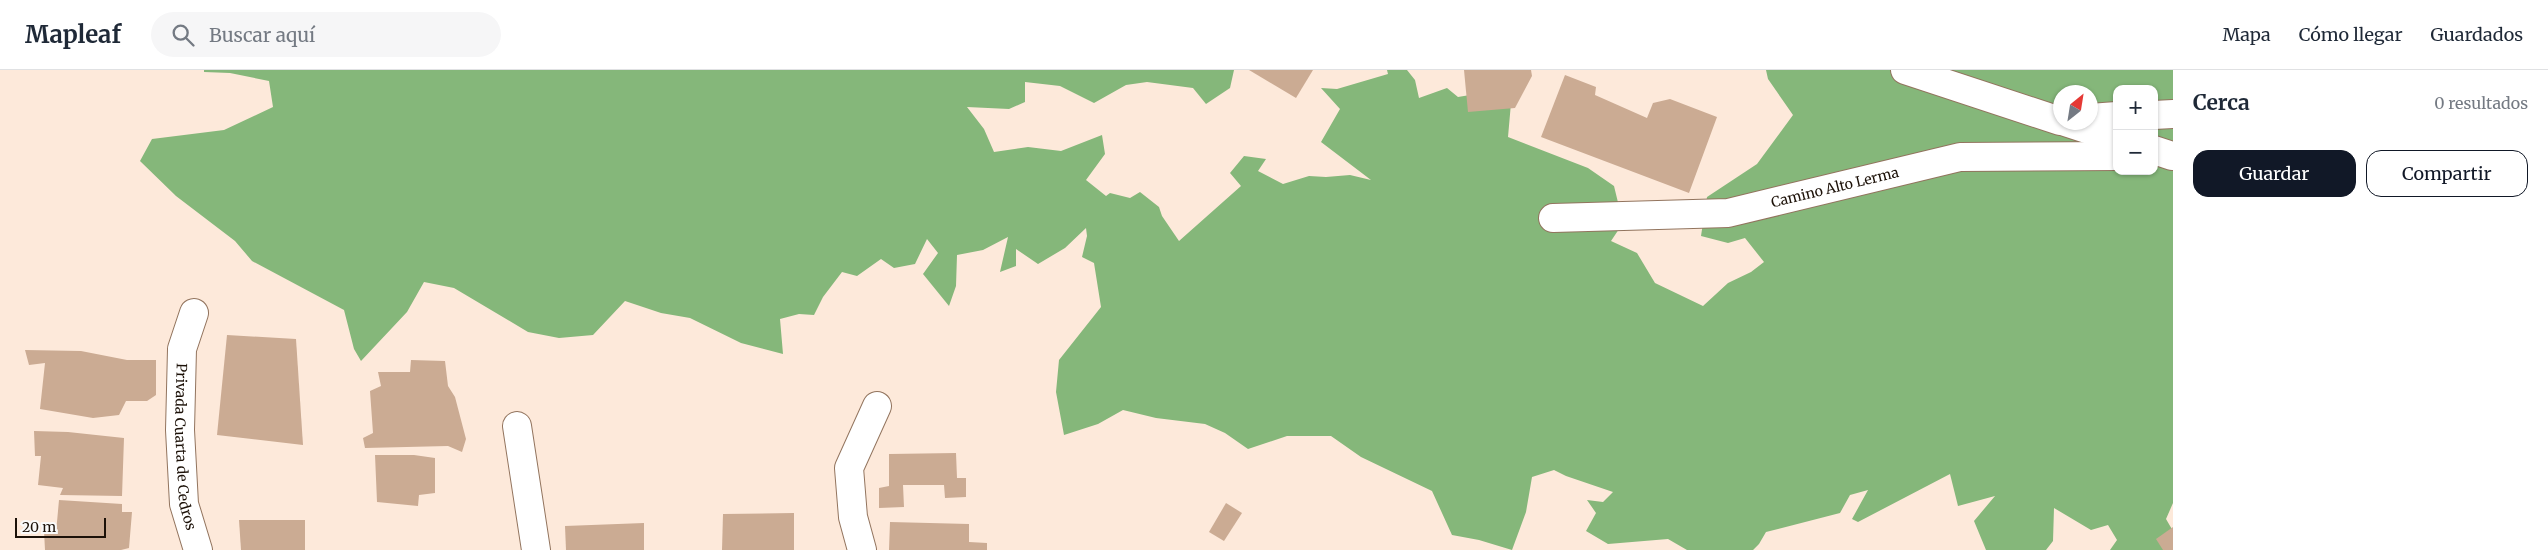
<!DOCTYPE html>
<html lang="es">
<head>
<meta charset="utf-8">
<style>
  body { margin:0; font-family:Merriweather,serif; background:#f6f6f7; color:#1f2937 }
  .controls { position:absolute; right:15px; top:15px; display:grid; overflow:hidden; border-radius:10px; box-shadow:0 1px 4px #0004 }
  .controls button { width:45px; height:45px; display:grid; place-items:center; padding:0; border:0; border-bottom:1px solid #e0e1e3; background:#fff; color:#1f2937; font:25px sans-serif }
  .compass { position:absolute; left:2053px; top:15px; width:45px; height:45px; border-radius:50%; background:#fff; box-shadow:0 1px 4px #0004; rotate:30deg }
  .scale { position:absolute; left:15px; bottom:12px; width:91px; box-sizing:border-box; padding-left:5px; border:2px solid #1c1108; border-top:0; font-size:14px; line-height:18px; white-space:nowrap; color:#1c1108; -webkit-text-stroke:4px #fafafa; paint-order:stroke }
  .list { margin:0; padding:0; list-style:none }
  h2 { display:flex; justify-content:space-between; align-items:center; height:65px; margin:0; padding:0 20px; font-size:21px }
  h2 small { font-size:16px; font-weight:400; color:#747a83 }
  .actions { display:flex; gap:10px; padding:15px 20px }
  .actions a { flex:1; padding:11px 0; border:1px solid #111827; border-radius:15px; text-align:center; font-size:18px; color:#111827 }
  .actions .main { background:#111827; color:#fff }
  .icon { flex:none; width:28px; height:28px; fill:none; stroke:currentColor; stroke-width:2; stroke-linecap:round; stroke-linejoin:round }
  .map { position:relative; flex:none; width:2173px; height:480px; overflow:hidden }
  header { display:flex; align-items:center; gap:30px; box-sizing:border-box; height:70px; padding:0 25px; background:#fff; border-bottom:1px solid #e0e1e3 }
  header strong { font-size:24px }
  nav { display:flex; gap:28px; margin-inline-start:auto; font-size:18px }
  .search { width:350px; height:45px; background:#f6f6f7; display:flex; align-items:center; gap:12px; box-sizing:border-box; padding:0 18px; border-radius:28px; color:#747a83; font-size:19px }
  main { display:flex }
  aside { flex:1; background:#fff }
  .map>svg:first-child { display:block }
</style>
</head>
<body>
<header>
<strong>Mapleaf</strong>
<div class="search"><svg class="icon" aria-label="search" viewBox="0 0 24 24"><circle cx="10" cy="10" r="6"/><path d="M15 15l6 6"/></svg>Buscar aquí</div>
<nav><a>Mapa</a><a>Cómo llegar</a><a>Guardados</a></nav>
</header>
<main>
<div class="map">
<svg width="2173" height="480" viewBox="0 0 2173 480">
  <rect width="100%" height="100%" fill="#fde9da"/>
  <!-- forest -->
  <path fill="#85b77a" fill-rule="evenodd" d="M 204,0 L 1234,0 L 1230,18 L 1206,34 L 1193,18 L 1147,12 L 1126,15 L 1094,33 L 1060,16 L 1025,12 L 1025,32 L 1009,39 L 967,37 L 984,59 L 994,82 L 1028,77 L 1061,81 L 1102,65 L 1105,84 L 1086,110 L 1106,126 L 1110,123 L 1130,128 L 1140,122 L 1159,137 L 1162,146 L 1179,171 L 1241,116 L 1230,103 L 1244,86 L 1266,89 L 1258,101 L 1283,114 L 1309,106 L 1326,107 L 1350,105 L 1371,110 L 1321,72 L 1340,39 L 1321,18 L 1337,19 L 1388,4 L 1387,0 L 1407,0 L 1415,10 L 1419,28 L 1447,18 L 1458,27 L 1494,21 L 1511,33 L 1508,67 L 1588,98 L 1614,116 L 1623,153 L 1611,171 L 1637,183 L 1655,213 L 1703,236 L 1728,213 L 1751,202 L 1764,192 L 1745,168 L 1728,173 L 1701,166 L 1707,127 L 1757,94 L 1793,45 L 1768,9 L 1766,0 L 2173,0 L 2173,433 L 2166,449 L 2173,461 L 2173,480 L 2110,480 L 2117,470 L 2108,455 L 2091,460 L 2054,438 L 2053,471 L 2046,480 L 1986,480 L 1974,451 L 1995,426 L 1958,436 L 1950,404 L 1858,452 L 1852,449 L 1868,420 L 1850,425 L 1840,443 L 1766,462 L 1759,474 L 1753,480 L 1687,480 L 1668,469 L 1608,474 L 1586,461 L 1596,443 L 1587,430 L 1603,432 L 1613,422 L 1566,406 L 1554,400 L 1532,407 L 1526,442 L 1512,480 L 1479,470 L 1452,465 L 1432,421 L 1361,387 L 1331,366 L 1287,366 L 1248,379 L 1225,363 L 1205,354 L 1156,348 L 1123,340 L 1098,354 L 1064,365 L 1056,322 L 1059,290 L 1101,237 L 1094,193 L 1082,187 L 1087,166 L 1086,158 L 1065,178 L 1038,194 L 1016,179 L 1016,196 L 1000,202 L 1008,167 L 983,180 L 957,185 L 956,216 L 949,236 L 923,204 L 938,183 L 927,169 L 915,194 L 894,198 L 881,189 L 857,206 L 842,202 L 823,227 L 814,245 L 799,244 L 780,249 L 783,284 L 741,273 L 690,248 L 661,243 L 625,231 L 593,265 L 559,268 L 528,262 L 454,218 L 424,212 L 407,242 L 361,291 L 354,279 L 344,240 L 252,191 L 235,171 L 176,126 L 140,91 L 152,69 L 224,60 L 273,37 L 269,11 L 230,3 L 204,2 ZM 2117,19 L 2154,19 L 2154,101 L 2117,101 ZM 2060,22 L 2090,22 L 2090,52 L 2060,52 Z"/>
  <!-- building -->
  <g fill="#cbab93">
    <polygon points="1249,0 1313,0 1296,28"/>
    <polygon points="1464,0 1531,0 1532,6 1515,38 1468,42"/>
    <polygon points="1565,5 1596,17 1595,25 1647,48 1653,33 1670,29 1717,47 1689,123 1541,67"/>
    <polygon points="227,265 296,269 303,375 217,365"/>
    <polygon points="25,280 81,281 127,290 156,290 156,325 147,331 126,331 119,345 93,348 40,339 45,293 29,295"/>
    <polygon points="411,290 445,291 448,316 455,327 466,369 462,382 448,376 365,378 363,368 373,363 370,321 381,316 378,302 410,302"/>
    <polygon points="34,361 68,362 124,368 122,426 60,425 63,418 38,415 41,386 35,386"/>
    <polygon points="956,383 957,408 966,408 966,427 945,428 944,415 903,415 904,437 879,438 879,418 889,416 889,384"/>
    <polygon points="375,385 414,385 435,388 435,423 419,425 418,436 377,432"/>
    <polygon points="59,430 122,434 122,442 132,442 129,478 121,480 45,480 44,461 56,463"/>
    <polygon points="1226,433 1242,443 1224,471 1209,462"/>
    <polygon points="794,443 794,480 722,480 723,444"/>
    <polygon points="239,450 305,450 305,480 241,480"/>
    <polygon points="890,452 969,454 969,472 987,473 987,480 889,480"/>
    <polygon points="644,453 644,480 566,480 565,456"/>
    <polygon points="2173,457 2173,480 2163,480 2156,469"/>
  </g>
  <g fill="none" stroke-linecap="round" stroke-linejoin="round">
    <defs>
      <g id="minor">
        <polyline points="1905,0 2060,51"/>
        <polyline points="2154,45 2173,44"/>
        <polyline points="2090,48 2117,46"/>
        <polyline points="2065,52 2117,69"/>
        <polyline points="2154,80 2172,86"/>
        <path id="s1" d="M 1553,148 L 1728,143 L 1960,87 L 2117,86"/>
        <path id="s2" d="M 194,243 L 182,279 L 180,360 L 184,434 L 198,480"/>
        <polyline points="517,356 536,480"/>
        <polyline points="862,480 853,447 849,398 877,336"/>
      </g>
    </defs>
    <!-- minor casing -->
    <use href="#minor" stroke="#92745e" stroke-width="30"/>
    <!-- minor -->
    <use href="#minor" stroke="#fff" stroke-width="28"/>
  </g>
  <g text-anchor="middle" stroke-width="4" stroke-linejoin="round" paint-order="stroke">
    <!-- street labels -->
    <g font-size="14" fill="#1c1108" stroke="#fafafa">
      <text dy="5" stroke="none"><textPath href="#s1" startOffset="285">Camino Alto Lerma</textPath></text>
      <text dy="5" stroke="none"><textPath href="#s2" startOffset="136">Privada Cuarta de Cedros</textPath></text>
    </g>
  </g>
</svg>
<div class="controls">
<button>+</button>
<button>−</button>
</div>
<svg class="compass" viewBox="-18 -18 36 36"><path d="M0-13l5 13h-10z" fill="#e53935"/><path d="M0 13l5-13h-10z" fill="#747a83"/></svg>
<div class="scale">20 m</div>
</div>
<aside>
<h2>Cerca<small>0 resultados</small></h2>
<ul class="list">
</ul>
<div class="actions"><a class="main">Guardar</a><a>Compartir</a></div>
</aside>
</main>
</body>
</html>
